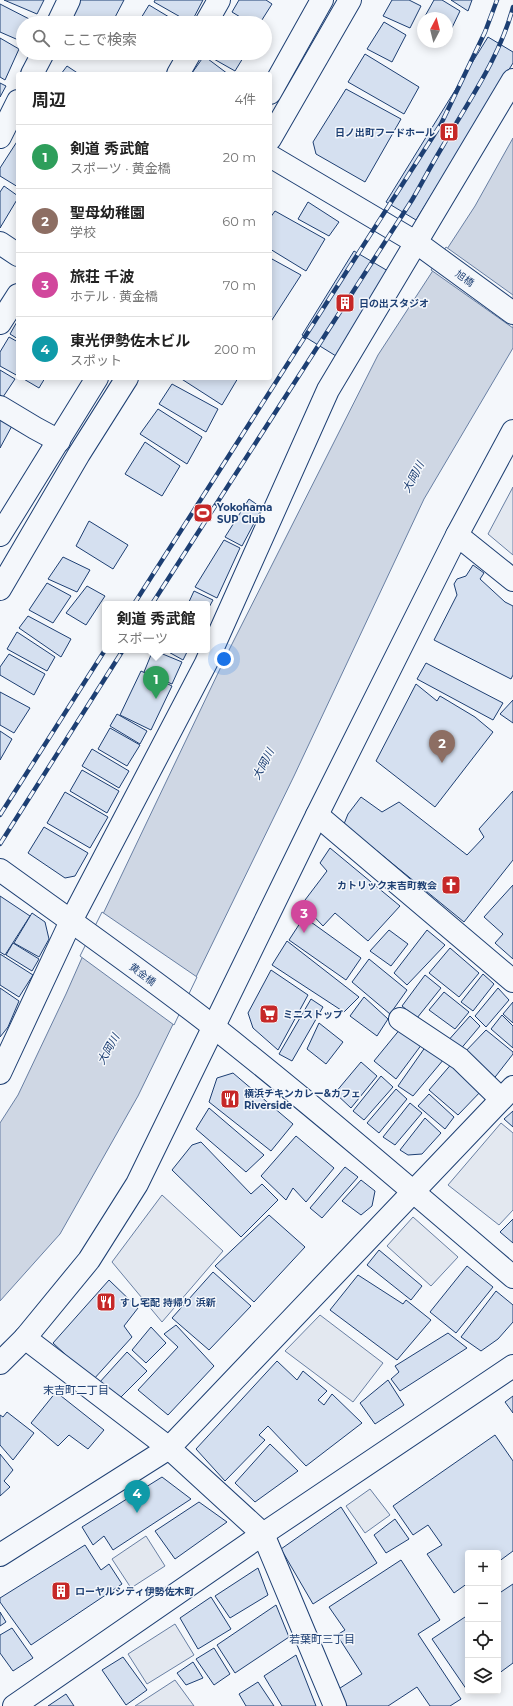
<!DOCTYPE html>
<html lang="ja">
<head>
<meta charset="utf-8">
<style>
  body { margin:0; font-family:Montserrat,"Noto Sans JP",sans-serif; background:#f6f6f6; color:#222 }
  .controls { position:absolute; right:12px; bottom:12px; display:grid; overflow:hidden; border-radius:4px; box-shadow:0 2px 10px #0003 }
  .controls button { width:36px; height:36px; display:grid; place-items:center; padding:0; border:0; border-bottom:1px solid #e0e0e0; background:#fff; color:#222; font:20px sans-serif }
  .compass { position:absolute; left:417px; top:12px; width:36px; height:36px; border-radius:50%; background:#fff; box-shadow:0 2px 10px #0003; rotate:7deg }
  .you { position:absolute; left:224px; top:659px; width:14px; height:14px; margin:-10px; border:3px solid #fff; border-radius:50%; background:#1a73e8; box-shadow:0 0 0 6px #1a73e833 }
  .badge { display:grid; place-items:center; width:26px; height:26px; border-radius:50%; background:#c62828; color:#fff; font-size:13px; font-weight:700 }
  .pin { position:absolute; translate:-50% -33px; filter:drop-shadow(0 1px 2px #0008) }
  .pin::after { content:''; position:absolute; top:21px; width:14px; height:12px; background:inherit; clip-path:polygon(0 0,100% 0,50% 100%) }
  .popup { position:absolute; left:102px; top:601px; width:108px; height:52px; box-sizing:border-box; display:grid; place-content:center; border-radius:4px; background:#fff; filter:drop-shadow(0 1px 3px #0005); font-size:13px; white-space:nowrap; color:#767676 }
  .popup b { font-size:15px; color:#222 }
  .popup::after { content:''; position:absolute; left:50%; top:100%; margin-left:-8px; border:8px solid transparent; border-top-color:#fff }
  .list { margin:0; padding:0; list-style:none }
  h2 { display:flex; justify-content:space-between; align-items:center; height:52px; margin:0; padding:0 16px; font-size:17px }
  h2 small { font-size:13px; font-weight:400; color:#767676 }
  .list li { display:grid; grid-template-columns:26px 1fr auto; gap:12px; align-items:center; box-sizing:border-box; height:64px; padding:0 16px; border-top:1px solid #e0e0e0 }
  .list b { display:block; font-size:15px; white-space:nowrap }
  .list p { margin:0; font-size:13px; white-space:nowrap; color:#767676 }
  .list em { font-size:13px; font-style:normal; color:#767676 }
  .icon { flex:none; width:22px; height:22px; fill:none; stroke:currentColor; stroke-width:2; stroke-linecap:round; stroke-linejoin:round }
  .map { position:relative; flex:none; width:513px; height:1706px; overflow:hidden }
  .search { position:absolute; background:#fff; box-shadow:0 2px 10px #0003; left:16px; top:16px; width:256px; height:44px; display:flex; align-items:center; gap:10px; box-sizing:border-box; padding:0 14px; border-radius:22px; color:#767676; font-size:15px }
  .panel { position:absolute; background:#fff; box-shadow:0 2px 10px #0003; left:16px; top:72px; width:256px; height:308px; border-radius:4px }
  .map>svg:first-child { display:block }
</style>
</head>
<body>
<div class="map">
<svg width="513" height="1706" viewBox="0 0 513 1706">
  <rect width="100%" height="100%" fill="#f4f7fb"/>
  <!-- parking -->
  <g fill="#e3e8f0" stroke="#687fa3">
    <polygon points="513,487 513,555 488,534"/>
    <polygon points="501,1123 513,1133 513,1210 499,1225 448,1185"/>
    <polygon points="162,1195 223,1251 162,1322 112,1262"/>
    <polygon points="413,1217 458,1257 431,1286 387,1246"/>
    <polygon points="320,1315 383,1363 353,1402 285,1351"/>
    <polygon points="370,1489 390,1515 365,1533 346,1506"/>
    <polygon points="146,1536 165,1566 131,1588 112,1559"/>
    <polygon points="175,1624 194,1655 147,1684 128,1654"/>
    <polygon points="175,1680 194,1706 135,1706"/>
  </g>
  <!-- water -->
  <polygon fill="#cfd7e4" stroke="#687fa3" points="513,138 513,348 424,499 294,776 138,1096 60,1234 0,1301 0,1123 18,1095 66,994 81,960 230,648 378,355 475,206"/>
  <!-- pier -->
  <g fill="#f4f7fb" stroke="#687fa3">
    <polygon points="446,247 513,295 513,328 431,270"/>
    <polygon points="102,912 197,977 174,1025 80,956"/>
  </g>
  <!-- building -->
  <g fill="#d5e0f0" stroke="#1d3f73">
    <polygon points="4,0 44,0 37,14"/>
    <polygon points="77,0 124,0 112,23 65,23"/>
    <polygon points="155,0 203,0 191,23 154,2"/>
    <polygon points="239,0 266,0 272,4 260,23 250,23 232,12"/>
    <polygon points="392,0 409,0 421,6 410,28 383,16"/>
    <polygon points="434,0 442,0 460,11 448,36 447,18 424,18"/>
    <polygon points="451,0 472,0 468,11"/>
    <polygon points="0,4 37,23 23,23 23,42 0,32"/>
    <polygon points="149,5 169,17 166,23 138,23"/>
    <polygon points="232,17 244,23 229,23"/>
    <polygon points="384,22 406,35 392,62 367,49"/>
    <polygon points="488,37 513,52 513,63 416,220 386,202"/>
    <polygon points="0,38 19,49 5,80 0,77"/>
    <polygon points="206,53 246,53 235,71 205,54"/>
    <polygon points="365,54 419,87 404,114 348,82"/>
    <polygon points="204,56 228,74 192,73"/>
    <polygon points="67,66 79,74 61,74"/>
    <polygon points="0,83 6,86 0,97"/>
    <polygon points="346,89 401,119 365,182 316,154 313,142"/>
    <polygon points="18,140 18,187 0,176 0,168"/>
    <polygon points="4,186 18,196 18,198 0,228 0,192"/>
    <polygon points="308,202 339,222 329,236 298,219"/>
    <polygon points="275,211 325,239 306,271 270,249 270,218"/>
    <polygon points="354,251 388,271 336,356 302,335"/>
    <polygon points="272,259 301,275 270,323 270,263"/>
    <polygon points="18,320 18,339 10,334"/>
    <polygon points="9,337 18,342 18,376 0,366 0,352"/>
    <polygon points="0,370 15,379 3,397 0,395"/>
    <polygon points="22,378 45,378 39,388"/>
    <polygon points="180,378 238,378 222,405"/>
    <polygon points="172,384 218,409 206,432 159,404"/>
    <polygon points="158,409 202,437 187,464 140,434"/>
    <polygon points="0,416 13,424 0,448"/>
    <polygon points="145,442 180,466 162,496 125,474"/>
    <polygon points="249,499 262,508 242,546 225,537"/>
    <polygon points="89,521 128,545 113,569 76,546"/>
    <polygon points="224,540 240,548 217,598 195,587"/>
    <polygon points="63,557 90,570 77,592 48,579"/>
    <polygon points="473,565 484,573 480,579 505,602 513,606 513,675 511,679 434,640 457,595 454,584 457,579 466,576"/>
    <polygon points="47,583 71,596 53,623 29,610"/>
    <polygon points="87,586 105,596 86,625 66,613"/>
    <polygon points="194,591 213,600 207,611 207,604 188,604"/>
    <polygon points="28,616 71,639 61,657 19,628"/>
    <polygon points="17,632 55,657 47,671 7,649"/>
    <polygon points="153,650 182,662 172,684 144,672"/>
    <polygon points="165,650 188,650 183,660"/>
    <polygon points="9,654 45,674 34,695 0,675 0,667"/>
    <polygon points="426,663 503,703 493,720 417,679"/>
    <polygon points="141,671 172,686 151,730 120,715"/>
    <polygon points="416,684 437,701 440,696 475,717 493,732 435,807 376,761"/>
    <polygon points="0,692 30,708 14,733 0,725"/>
    <polygon points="513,700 513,723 500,714"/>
    <polygon points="117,714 147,731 140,744 110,726"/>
    <polygon points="110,728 140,745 127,766 98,749"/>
    <polygon points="0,731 12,739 0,760"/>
    <polygon points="92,749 129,771 119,788 82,766"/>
    <polygon points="82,770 119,791 107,813 70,791"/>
    <polygon points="513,791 513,860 464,922 344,824 348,814 361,797 382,812 399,802 467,855 484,837 479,829"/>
    <polygon points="65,792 108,817 90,848 47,823"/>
    <polygon points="44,827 88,853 75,876 65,878 28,853"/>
    <polygon points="330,848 400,906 368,941 335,913 323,926 302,904 327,871 320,863"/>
    <polygon points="513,885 513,959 495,943 503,934 484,917"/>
    <polygon points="0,896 30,916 5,955 0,952"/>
    <polygon points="32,913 45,922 49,939 39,957 14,943"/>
    <polygon points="304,917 361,958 346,980 289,940"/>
    <polygon points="389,930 408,944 391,966 370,951"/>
    <polygon points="427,930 445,945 407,985 394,973"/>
    <polygon points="287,941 359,997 344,1012 272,965"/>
    <polygon points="13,943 39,959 32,971 6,955"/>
    <polygon points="450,948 479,973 459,997 429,973"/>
    <polygon points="0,954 33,975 19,997 0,985"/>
    <polygon points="369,959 407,990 390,1014 352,982"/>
    <polygon points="271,970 308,995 278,1050 253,1028 248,1013"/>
    <polygon points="483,974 494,984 473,1011 461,1002"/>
    <polygon points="425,975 441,988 417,1018 402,1006"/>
    <polygon points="0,988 19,1001 8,1027 0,1037"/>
    <polygon points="498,988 509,1000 486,1027 475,1016"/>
    <polygon points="444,992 469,1012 455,1029 429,1010"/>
    <polygon points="364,997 388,1019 377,1036 350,1016"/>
    <polygon points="311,999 323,1007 292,1061 279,1054"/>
    <polygon points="513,1002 513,1023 503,1014"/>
    <polygon points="502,1015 513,1026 513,1048 491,1029"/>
    <polygon points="470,1016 480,1026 459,1051 446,1043"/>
    <polygon points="319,1023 343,1042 326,1064 307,1049"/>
    <polygon points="401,1028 422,1044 396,1079 374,1061"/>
    <polygon points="486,1030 513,1052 513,1054 492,1081 463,1054"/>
    <polygon points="426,1046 444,1059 413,1096 398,1086"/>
    <polygon points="454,1061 484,1088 458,1115 429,1090"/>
    <polygon points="361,1062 377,1076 351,1108 335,1093"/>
    <polygon points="233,1073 293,1124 271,1151 209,1102 217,1078"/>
    <polygon points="381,1076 393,1087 364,1120 353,1111"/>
    <polygon points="396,1089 407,1099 379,1133 367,1123"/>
    <polygon points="429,1094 454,1117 445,1129 418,1106"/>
    <polygon points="410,1103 422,1113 395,1145 383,1137"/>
    <polygon points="209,1108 264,1155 246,1172 196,1129"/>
    <polygon points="513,1111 513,1127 504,1119"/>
    <polygon points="425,1118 441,1133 422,1154 408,1155 400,1150"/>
    <polygon points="296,1136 334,1168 306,1202 293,1188 286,1200 261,1176"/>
    <polygon points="201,1142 251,1194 262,1184 278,1200 241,1237 172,1170 192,1145"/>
    <polygon points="345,1167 358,1177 322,1218 310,1208"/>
    <polygon points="361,1180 375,1191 372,1206 361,1215 342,1201"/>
    <polygon points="269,1215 305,1247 254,1302 215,1266"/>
    <polygon points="513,1219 513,1243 500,1232"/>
    <polygon points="379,1250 422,1286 411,1300 367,1265"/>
    <polygon points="467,1266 493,1287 456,1333 430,1312"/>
    <polygon points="213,1272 251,1306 209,1350 172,1318"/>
    <polygon points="358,1275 403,1304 406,1300 431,1320 397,1360 330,1310"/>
    <polygon points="109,1280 138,1308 124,1326 132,1337 93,1380 53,1343"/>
    <polygon points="496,1291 513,1305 513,1322 498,1339 481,1351 461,1337"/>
    <polygon points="176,1325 214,1366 168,1415 138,1390 178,1347 164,1334"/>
    <polygon points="151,1327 166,1343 146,1363 132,1350"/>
    <polygon points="448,1333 467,1348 400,1391 391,1379 399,1372 395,1366"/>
    <polygon points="127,1352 147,1371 117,1401 99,1383"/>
    <polygon points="277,1361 297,1380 303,1371 327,1391 318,1400 324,1405 332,1394 362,1423 306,1466 268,1426 259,1435 265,1440 225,1481 196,1449"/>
    <polygon points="388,1380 404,1405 375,1424 360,1403"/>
    <polygon points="56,1392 104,1430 88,1449 69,1435 58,1446 31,1423"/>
    <polygon points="513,1396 513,1413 505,1402"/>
    <polygon points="7,1412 34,1433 13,1460 0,1445 0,1415 3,1417"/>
    <polygon points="495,1435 513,1461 513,1551 498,1562 498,1553 468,1553 468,1583 454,1593 427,1554 442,1545 428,1525 413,1535 393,1506"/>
    <polygon points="270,1444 298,1471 255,1502 235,1483"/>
    <polygon points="0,1454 13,1470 4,1481 10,1487 0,1496"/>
    <polygon points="162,1477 191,1499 113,1550 104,1536 93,1545 82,1527"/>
    <polygon points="199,1502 227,1522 175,1559 155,1531"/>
    <polygon points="341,1507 377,1563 313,1604 281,1549"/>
    <polygon points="395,1519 409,1539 386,1553 374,1535"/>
    <polygon points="85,1545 101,1570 109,1564 122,1584 31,1645 0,1602 0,1598"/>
    <polygon points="401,1560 440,1620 418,1634 461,1699 450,1706 430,1706 417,1687 388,1706 347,1706 337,1690 362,1674 337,1635 345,1630 329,1607"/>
    <polygon points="258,1568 268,1595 230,1618 215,1596"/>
    <polygon points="513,1584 513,1663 498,1674 498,1594"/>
    <polygon points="211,1597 231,1629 198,1649 180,1618"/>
    <polygon points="276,1605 289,1637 235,1673 217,1645"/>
    <polygon points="0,1612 6,1622 0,1626"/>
    <polygon points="468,1615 468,1691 472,1691 469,1693 432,1639"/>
    <polygon points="12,1628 33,1658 13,1671 0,1653 0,1635"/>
    <polygon points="214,1648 230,1674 214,1685 196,1659"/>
    <polygon points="296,1655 316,1706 282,1706 264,1676"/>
    <polygon points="123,1657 147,1690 126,1705 102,1670"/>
    <polygon points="193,1662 203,1678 186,1685 177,1673"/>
    <polygon points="258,1682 274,1706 246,1706 239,1694"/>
    <polygon points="66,1694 74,1706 48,1706"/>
  </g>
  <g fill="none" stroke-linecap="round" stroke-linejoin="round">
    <defs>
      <g id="minor">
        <polyline points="58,23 69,0"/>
        <polyline points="206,23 219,0"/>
        <polyline points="32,74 43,53"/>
        <polyline points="178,74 190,53"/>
        <polyline points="0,137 18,101"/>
        <polyline points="270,156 417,243 513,313"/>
        <polyline points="0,243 18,255"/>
        <polyline points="0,323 18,295"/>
        <polyline points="0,407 35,428 59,441"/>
        <polyline points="457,535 513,580"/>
        <polyline points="317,815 513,981"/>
        <path d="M 0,870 C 72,922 145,973 215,1028 C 316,1108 415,1193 513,1277"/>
        <polyline points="400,1019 460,1059 501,1099"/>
        <polyline points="0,1073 71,921 206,663 328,390 513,80"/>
        <polyline points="25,1338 169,1448 263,1534 335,1706"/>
        <polyline points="0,1363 25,1338 89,1260 137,1184 317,815 457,535 513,431"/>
        <polyline points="0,1555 169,1448 513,1087"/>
        <polyline points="14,1706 263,1534 513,1366"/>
      </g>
      <g id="major">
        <polyline points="270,93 322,0"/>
        <polyline points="270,139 350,0"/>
        <polyline points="0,535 97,378"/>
        <polyline points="0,589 79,454 127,378"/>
      </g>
    </defs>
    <!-- minor casing -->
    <use href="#minor" stroke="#1d3f73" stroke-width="24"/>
    <!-- major casing -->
    <use href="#major" stroke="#1d3f73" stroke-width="24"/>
    <!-- minor -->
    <use href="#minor" stroke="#f4f7fb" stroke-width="22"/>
    <!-- major -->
    <use href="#major" stroke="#f4f7fb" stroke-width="22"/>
    <defs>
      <g id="rail">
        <polyline points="134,604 441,124 485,32 497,0"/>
        <path d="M 152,604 L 412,200 C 423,181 433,162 444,144 C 469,100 500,57 513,7"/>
        <polyline points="0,815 105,650"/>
        <polyline points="0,844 123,650"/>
      </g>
    </defs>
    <!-- rail casing -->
    <use href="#rail" stroke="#1d3f73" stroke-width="4.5"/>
    <!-- rail -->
    <use href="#rail" stroke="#f4f7fb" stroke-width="3" stroke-dasharray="9" stroke-linecap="butt"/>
  </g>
  <!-- icons -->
  <defs>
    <symbol id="building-square" viewBox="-11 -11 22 22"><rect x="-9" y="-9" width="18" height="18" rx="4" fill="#c62828" stroke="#f4f7fb"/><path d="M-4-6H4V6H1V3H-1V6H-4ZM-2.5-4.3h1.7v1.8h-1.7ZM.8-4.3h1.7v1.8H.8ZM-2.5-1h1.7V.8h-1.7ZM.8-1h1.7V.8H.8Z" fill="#fff"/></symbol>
    <symbol id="stadium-square" viewBox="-11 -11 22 22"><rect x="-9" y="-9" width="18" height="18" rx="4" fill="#c62828" stroke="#f4f7fb"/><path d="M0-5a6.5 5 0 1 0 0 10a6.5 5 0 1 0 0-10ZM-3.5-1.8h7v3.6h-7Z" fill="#fff"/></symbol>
    <symbol id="church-square" viewBox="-11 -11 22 22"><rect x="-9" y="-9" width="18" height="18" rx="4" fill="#c62828" stroke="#f4f7fb"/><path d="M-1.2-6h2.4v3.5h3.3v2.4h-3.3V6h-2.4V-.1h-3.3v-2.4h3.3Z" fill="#fff"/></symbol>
    <symbol id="supermarket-square" viewBox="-11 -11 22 22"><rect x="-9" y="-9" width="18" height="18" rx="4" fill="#c62828" stroke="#f4f7fb"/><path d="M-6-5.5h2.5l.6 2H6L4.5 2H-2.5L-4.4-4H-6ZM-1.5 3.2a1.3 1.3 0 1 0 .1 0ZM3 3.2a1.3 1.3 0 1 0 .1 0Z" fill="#fff"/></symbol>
    <symbol id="restaurant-square" viewBox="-11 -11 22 22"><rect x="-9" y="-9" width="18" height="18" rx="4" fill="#c62828" stroke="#f4f7fb"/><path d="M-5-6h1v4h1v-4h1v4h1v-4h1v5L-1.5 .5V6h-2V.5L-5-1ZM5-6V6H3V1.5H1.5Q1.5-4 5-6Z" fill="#fff"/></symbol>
  </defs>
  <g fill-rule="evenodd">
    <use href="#building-square" x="438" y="121" width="22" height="22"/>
    <use href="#building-square" x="334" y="292" width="22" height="22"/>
    <use href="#stadium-square" x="192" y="502" width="22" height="22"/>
    <use href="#church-square" x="440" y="874" width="22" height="22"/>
    <use href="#supermarket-square" x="258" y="1003" width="22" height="22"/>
    <use href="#restaurant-square" x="219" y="1088" width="22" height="22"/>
    <use href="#restaurant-square" x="95" y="1291" width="22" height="22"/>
    <use href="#building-square" x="50" y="1580" width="22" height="22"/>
  </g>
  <g text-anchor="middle" stroke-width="3" stroke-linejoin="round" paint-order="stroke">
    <!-- poi labels -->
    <g font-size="10" font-weight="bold" fill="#1d3f73" stroke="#f4f7fb" text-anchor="start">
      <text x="435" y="136" text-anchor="end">日ノ出町フードホール</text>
      <text x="359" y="307">日の出スタジオ</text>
      <text x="217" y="511">Yokohama<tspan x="217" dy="12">SUP Club</tspan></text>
      <text x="437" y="889" text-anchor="end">カトリック末吉町教会</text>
      <text x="283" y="1018">ミニストップ</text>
      <text x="244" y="1097">横浜チキンカレー&amp;カフェ<tspan x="244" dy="12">Riverside</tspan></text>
      <text x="120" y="1306">すし宅配 持帰り 浜新</text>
      <text x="75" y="1595">ローヤルシティ伊勢佐木町</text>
    </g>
    <!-- street labels -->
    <g font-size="10" fill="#1d3f73" stroke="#f4f7fb">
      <text transform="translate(465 278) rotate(36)" y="4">旭橋</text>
      <text transform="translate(143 974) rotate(37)" y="4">黄金橋</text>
    </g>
    <!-- water labels -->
    <g font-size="11" font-style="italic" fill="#1d3f73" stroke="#f4f7fb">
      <text transform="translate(413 477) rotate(-62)" y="4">大岡川</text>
      <text transform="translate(263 764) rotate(-62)" y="4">大岡川</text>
      <text transform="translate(108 1049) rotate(-61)" y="4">大岡川</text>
    </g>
    <!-- neighbourhood labels -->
    <g font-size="11" fill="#1d3f73" stroke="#f4f7fb">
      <text x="76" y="1394">末吉町二丁目</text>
      <text x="322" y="1643">若葉町三丁目</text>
    </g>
  </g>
</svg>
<div class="controls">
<button>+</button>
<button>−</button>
<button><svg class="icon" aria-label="locate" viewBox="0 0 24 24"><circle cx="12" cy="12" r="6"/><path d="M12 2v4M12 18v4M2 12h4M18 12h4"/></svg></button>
<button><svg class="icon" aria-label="layers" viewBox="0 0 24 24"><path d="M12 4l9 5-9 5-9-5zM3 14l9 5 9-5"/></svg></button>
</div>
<svg class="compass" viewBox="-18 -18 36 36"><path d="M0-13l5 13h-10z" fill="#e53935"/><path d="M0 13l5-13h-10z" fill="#767676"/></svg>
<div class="you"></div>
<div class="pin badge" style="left:156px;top:699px;background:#2e9e5b">1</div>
<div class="popup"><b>剣道 秀武館</b>スポーツ</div>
<div class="pin badge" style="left:442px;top:763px;background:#8d6e63">2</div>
<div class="pin badge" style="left:304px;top:933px;background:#d1479c">3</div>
<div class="pin badge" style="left:137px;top:1513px;background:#0f9aa8">4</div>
<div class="search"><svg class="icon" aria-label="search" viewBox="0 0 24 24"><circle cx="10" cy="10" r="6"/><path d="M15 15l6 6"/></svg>ここで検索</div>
<section class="panel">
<h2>周辺<small>4件</small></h2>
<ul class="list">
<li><span class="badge" style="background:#2e9e5b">1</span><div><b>剣道 秀武館</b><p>スポーツ · 黄金橋</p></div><em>20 m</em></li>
<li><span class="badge" style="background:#8d6e63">2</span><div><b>聖母幼稚園</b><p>学校</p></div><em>60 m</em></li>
<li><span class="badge" style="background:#d1479c">3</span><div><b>旅荘 千波</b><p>ホテル · 黄金橋</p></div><em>70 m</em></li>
<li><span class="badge" style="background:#0f9aa8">4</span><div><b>東光伊勢佐木ビル</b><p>スポット</p></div><em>200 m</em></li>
</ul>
</section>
</div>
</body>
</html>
